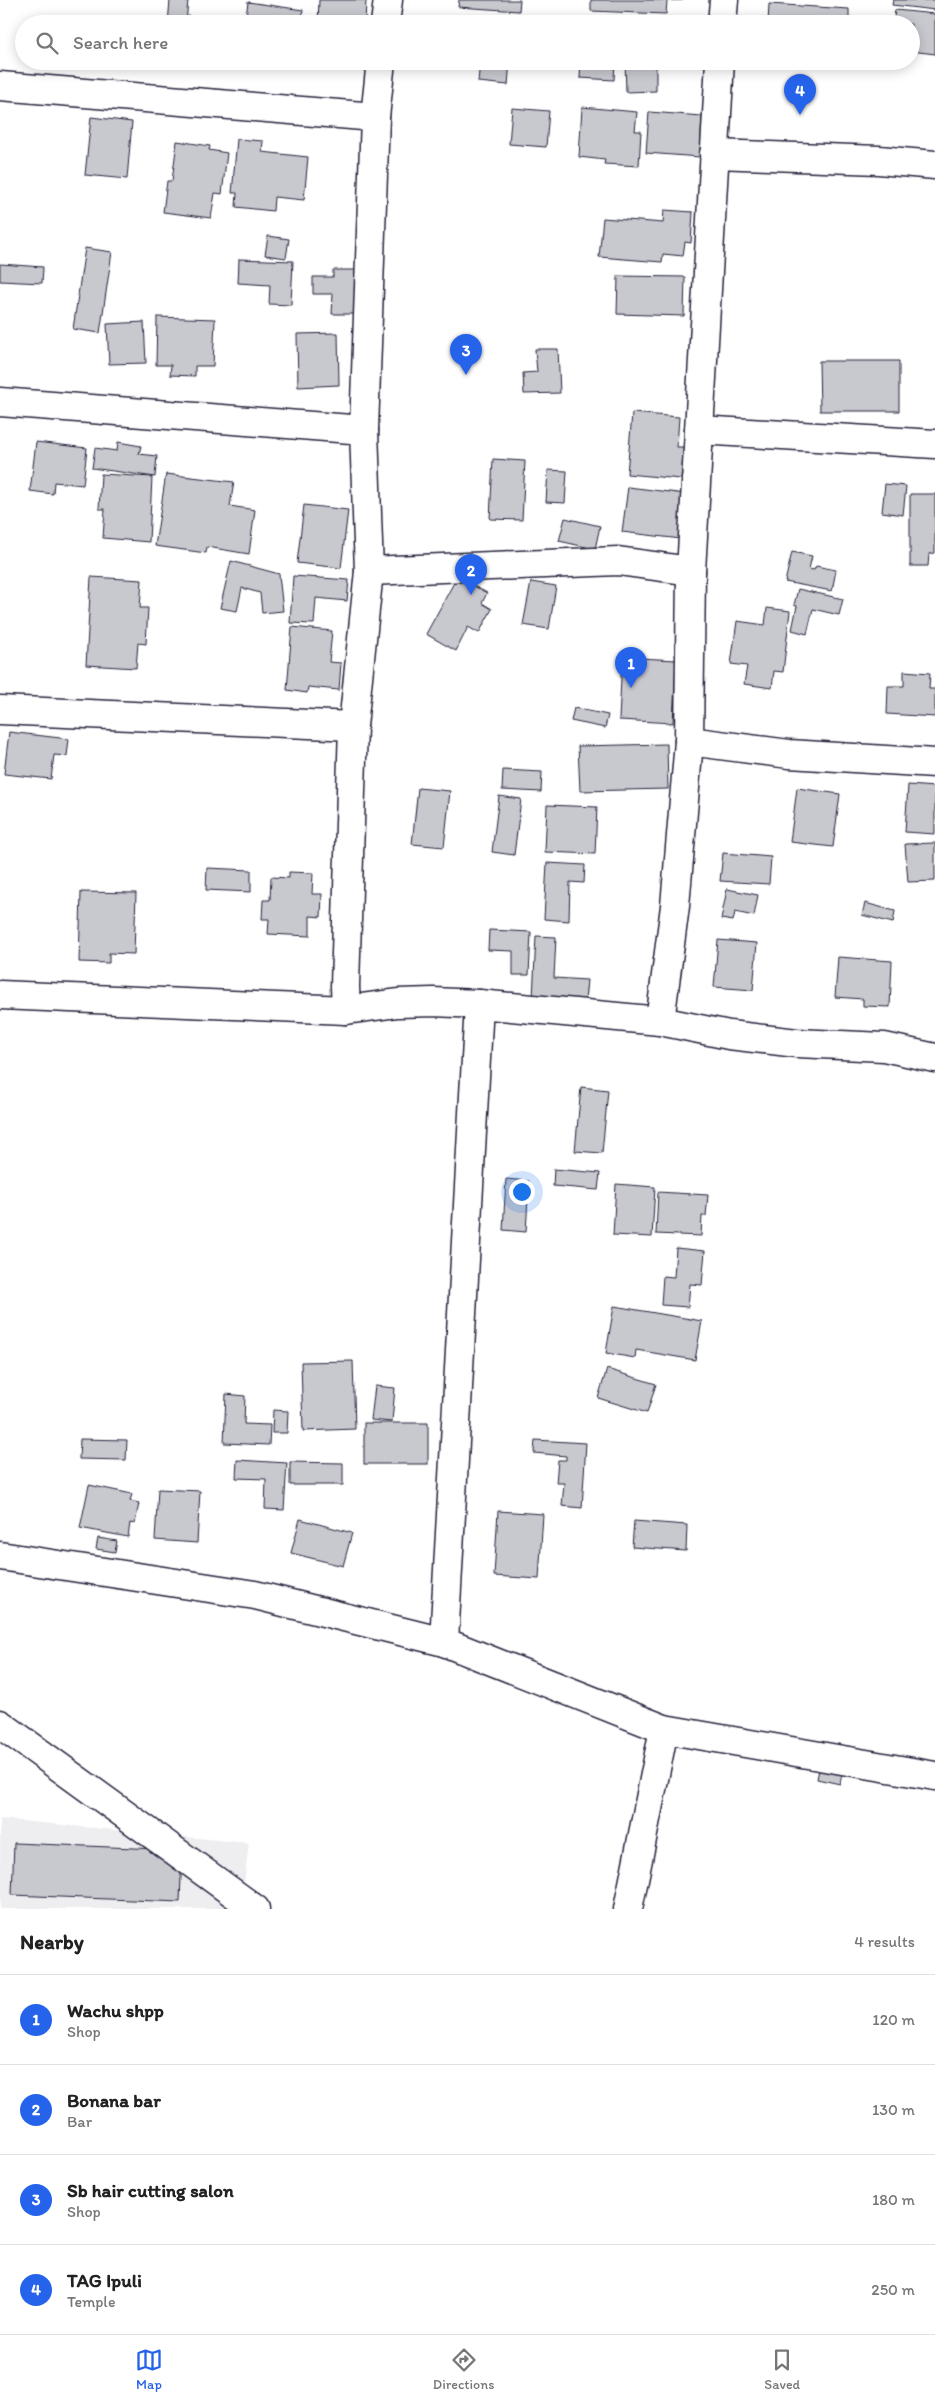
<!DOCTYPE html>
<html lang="en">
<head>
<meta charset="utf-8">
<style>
  body { margin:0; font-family:Itim,sans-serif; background:#f6f6f6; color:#222 }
  .you { position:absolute; left:521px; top:1191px; width:18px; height:18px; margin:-12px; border:4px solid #fff; border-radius:50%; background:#1a73e8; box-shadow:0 0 0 8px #1a73e833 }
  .badge { display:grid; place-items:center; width:32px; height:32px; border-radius:50%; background:#2563eb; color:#fff; font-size:16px; font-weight:700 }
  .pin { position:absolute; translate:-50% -41px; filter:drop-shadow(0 1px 2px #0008) }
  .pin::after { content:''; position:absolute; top:26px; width:18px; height:15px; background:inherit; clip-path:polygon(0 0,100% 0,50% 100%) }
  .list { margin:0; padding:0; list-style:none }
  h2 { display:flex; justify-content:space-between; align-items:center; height:65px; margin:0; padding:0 20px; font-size:21px }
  h2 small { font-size:16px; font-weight:400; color:#767676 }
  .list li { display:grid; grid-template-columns:32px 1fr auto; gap:15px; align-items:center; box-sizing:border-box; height:90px; padding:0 20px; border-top:1px solid #e0e0e0 }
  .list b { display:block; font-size:19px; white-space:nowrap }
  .list p { margin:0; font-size:16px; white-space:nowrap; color:#767676 }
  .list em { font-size:16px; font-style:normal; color:#767676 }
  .icon { flex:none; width:28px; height:28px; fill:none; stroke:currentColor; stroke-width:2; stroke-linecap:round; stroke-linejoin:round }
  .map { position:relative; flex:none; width:935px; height:1909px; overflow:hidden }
  .search { position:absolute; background:#fff; box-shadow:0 2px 12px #0003; left:15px; right:15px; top:15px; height:55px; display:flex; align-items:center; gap:12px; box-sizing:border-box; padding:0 18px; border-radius:28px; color:#767676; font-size:19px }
  .sheet { height:425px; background:#fff }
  nav { display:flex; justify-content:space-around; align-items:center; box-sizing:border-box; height:70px; border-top:1px solid #e0e0e0; background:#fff; font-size:14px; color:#767676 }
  nav a { display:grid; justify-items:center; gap:2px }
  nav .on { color:#2563eb }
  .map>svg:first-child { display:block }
</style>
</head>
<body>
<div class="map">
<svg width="935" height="1909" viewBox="0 0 935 1909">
  <rect width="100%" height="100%" fill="#fff"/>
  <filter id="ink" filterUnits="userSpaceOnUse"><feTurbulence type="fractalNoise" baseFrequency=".02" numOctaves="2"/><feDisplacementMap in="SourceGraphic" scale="10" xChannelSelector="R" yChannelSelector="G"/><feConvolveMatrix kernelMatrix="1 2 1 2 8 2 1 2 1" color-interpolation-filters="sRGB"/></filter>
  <g filter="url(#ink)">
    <!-- built -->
    <polygon fill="#eeeef1" points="0,1819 249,1843 241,1909 0,1909"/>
    <!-- building -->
    <g fill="#c8c8cf" stroke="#22223b">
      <polygon points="170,0 188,0 186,24 168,24"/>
      <polygon points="319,0 366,0 365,24 318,24"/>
      <polygon points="459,0 520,0 519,11 458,7"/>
      <polygon points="591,0 683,0 667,1 666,14 591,11"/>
      <polygon points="893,0 935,0 935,10 892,5"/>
      <polygon points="248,2 303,10 301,24 245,24"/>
      <polygon points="769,4 849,9 849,24 768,24"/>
      <polygon points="895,10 935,14 935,54 911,51 911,24 893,24"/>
      <polygon points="188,16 232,22 232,24 187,24"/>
      <polygon points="472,16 528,22 528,24 472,24"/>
      <polygon points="584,19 621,22 620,24 583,24"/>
      <polygon points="317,61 339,61 339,65 317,63"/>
      <polygon points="480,61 510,61 508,85 478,82"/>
      <polygon points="581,61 615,61 614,80 580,78"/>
      <polygon points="625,61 656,61 656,91 626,92"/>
      <polygon points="582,107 637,112 635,131 641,131 639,166 604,164 605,160 579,157"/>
      <polygon points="512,108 549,111 546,147 509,144"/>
      <polygon points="649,112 702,116 700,157 646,153"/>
      <polygon points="91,117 132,122 127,179 85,175"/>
      <polygon points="237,139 263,141 262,152 308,157 304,200 274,197 273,211 236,207 237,193 232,193"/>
      <polygon points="177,141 210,146 209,150 227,153 222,194 215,193 211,218 163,212 167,181 172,181"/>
      <polygon points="664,210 693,212 691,243 685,242 683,256 663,254 662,262 599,257 603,218 663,223"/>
      <polygon points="268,236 289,239 286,258 265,255"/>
      <polygon points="85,248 112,252 100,333 73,329"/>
      <polygon points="239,259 293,261 291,305 269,304 270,285 238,283"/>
      <polygon points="0,264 43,267 42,283 0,281"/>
      <polygon points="333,270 356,270 356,314 332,314 333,294 313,294 313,277 333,277"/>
      <polygon points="618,276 685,277 684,316 617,314"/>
      <polygon points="157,317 215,319 213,366 195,366 195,376 170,375 171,365 156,365"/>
      <polygon points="144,322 146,363 109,364 107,324"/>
      <polygon points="338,333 339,385 298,387 297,334"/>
      <polygon points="535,349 558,349 560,393 524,394 523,373 537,372"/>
      <polygon points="819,361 899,361 899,411 820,411"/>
      <polygon points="632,413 679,417 677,447 684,447 681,479 627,474"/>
      <polygon points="36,442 87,448 83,485 54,482 53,494 30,491"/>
      <polygon points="118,442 141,446 139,454 157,456 155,477 92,468 95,448 117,451"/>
      <polygon points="493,459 525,461 522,520 490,519"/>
      <polygon points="548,470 567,471 565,503 546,502"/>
      <polygon points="101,474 152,477 149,542 103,538 105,509 99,509"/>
      <polygon points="166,474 234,482 230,506 255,510 249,554 207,547 206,553 155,546"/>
      <polygon points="885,484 906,486 903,515 882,512"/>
      <polygon points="628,487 686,494 681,539 622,532"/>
      <polygon points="910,494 935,494 935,553 929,554 928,566 910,566"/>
      <polygon points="304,505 348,510 341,568 297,563"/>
      <polygon points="565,518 600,526 595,549 559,541"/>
      <polygon points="792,552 812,556 809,569 814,570 816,566 836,570 832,591 785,582"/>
      <polygon points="231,561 279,574 283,611 262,613 260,593 242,588 237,611 220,608"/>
      <polygon points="293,576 349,580 347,601 316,598 314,624 290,623"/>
      <polygon points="91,577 142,580 140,608 148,608 146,644 138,643 136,668 86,665"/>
      <polygon points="457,577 487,593 482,603 492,609 479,633 468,627 456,651 426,634"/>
      <polygon points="531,582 556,586 549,629 523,625"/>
      <polygon points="798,589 843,599 839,615 813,609 807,634 792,630 797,606 794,605"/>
      <polygon points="767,608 790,611 783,672 774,671 772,688 744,684 747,666 731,664 737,621 765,625"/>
      <polygon points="292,627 332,631 329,662 341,663 339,690 308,687 307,693 287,690"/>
      <polygon points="622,657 676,660 673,723 619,720"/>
      <polygon points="904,671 930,673 929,689 935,689 935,717 887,714 888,686 904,686"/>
      <polygon points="574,708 608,715 605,728 571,721"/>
      <polygon points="9,732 69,739 67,756 54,755 51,779 4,774"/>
      <polygon points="667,744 668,789 580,791 578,746"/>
      <polygon points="503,770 542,772 541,792 502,790"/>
      <polygon points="908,785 935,787 935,834 905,832"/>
      <polygon points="418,788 450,791 444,847 412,844"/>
      <polygon points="797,788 840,794 833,847 790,842"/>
      <polygon points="499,796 521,799 514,855 492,852"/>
      <polygon points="547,805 597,807 595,854 545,852"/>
      <polygon points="935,843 935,881 908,882 905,844"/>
      <polygon points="723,853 771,857 769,884 720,881"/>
      <polygon points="547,863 585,865 584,883 570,882 569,921 544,919"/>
      <polygon points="207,868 251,870 251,892 206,890"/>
      <polygon points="289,872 313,873 312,894 322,894 321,917 310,916 310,936 268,934 269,919 262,919 263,900 270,900 271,877 289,878"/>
      <polygon points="727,889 758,895 754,916 735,912 733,921 721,919"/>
      <polygon points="81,892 136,893 134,954 109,953 109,963 79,962"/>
      <polygon points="865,903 895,911 893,923 862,915"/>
      <polygon points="489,930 531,932 529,975 513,975 513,951 488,950"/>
      <polygon points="536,936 556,937 554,978 587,980 585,1001 533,998"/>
      <polygon points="718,940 757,943 753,990 714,987"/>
      <polygon points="838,957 892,961 890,1007 863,1006 863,999 835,997"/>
      <polygon points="581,1087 608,1090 602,1153 575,1151"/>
      <polygon points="554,1169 600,1173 598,1190 553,1186"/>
      <polygon points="506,1179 529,1181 526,1232 503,1230"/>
      <polygon points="616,1184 655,1187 652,1237 613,1235"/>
      <polygon points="658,1192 708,1195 706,1216 702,1216 701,1236 656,1234"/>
      <polygon points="676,1248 705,1251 702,1285 690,1284 688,1307 661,1305 663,1276 674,1277"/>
      <polygon points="614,1306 702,1321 695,1360 636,1350 635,1358 606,1353"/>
      <polygon points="353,1361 355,1429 303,1431 301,1362"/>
      <polygon points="607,1369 656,1384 647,1413 598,1398"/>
      <polygon points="375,1386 395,1388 392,1422 371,1420"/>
      <polygon points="226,1394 245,1396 244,1424 270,1425 269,1445 224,1443"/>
      <polygon points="273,1410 288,1411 287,1433 272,1433"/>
      <rect x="364" y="1423" width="64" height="41"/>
      <polygon points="80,1439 127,1440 126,1460 79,1459"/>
      <polygon points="535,1440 586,1443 582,1508 562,1506 564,1483 556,1483 558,1460 566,1460 566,1456 534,1453"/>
      <polygon points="237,1460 287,1463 284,1510 265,1509 266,1479 236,1478"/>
      <polygon points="290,1462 343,1463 343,1485 290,1485"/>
      <polygon points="89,1485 132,1494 130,1501 139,1503 135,1524 130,1523 128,1537 80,1528"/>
      <polygon points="158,1489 200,1491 197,1543 155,1540"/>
      <polygon points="498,1511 543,1514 539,1579 494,1576"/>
      <polygon points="300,1519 352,1533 343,1566 291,1553"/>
      <polygon points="634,1521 687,1525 686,1551 632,1547"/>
      <polygon points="98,1538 117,1541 115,1552 96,1549"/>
      <polygon points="820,1764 843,1768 840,1784 817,1779"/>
      <polygon points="14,1843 182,1850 180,1902 12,1895"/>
    </g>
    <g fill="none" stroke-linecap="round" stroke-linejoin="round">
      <defs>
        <g id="minor">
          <polyline points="385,24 388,0"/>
          <polyline points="722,24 724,0"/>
          <polyline points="381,61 375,117 364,430 369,571 353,726 345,986 346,1010 398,1003 433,1002 479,1004 660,1021 729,1035 797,1043 884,1047 935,1058"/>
          <polyline points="0,86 375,117"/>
          <polyline points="714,154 879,160 935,165"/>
          <polyline points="0,402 364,430"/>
          <polyline points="699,430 935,444"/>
          <polyline points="369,571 618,561 691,571"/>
          <polyline points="0,710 353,726"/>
          <polyline points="689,741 789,754 935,763"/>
          <polyline points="0,995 346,1010"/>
          <polyline points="479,1004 444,1642 664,1729 935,1776"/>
          <polyline points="660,1021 675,906 689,741 691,571 720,61"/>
          <polyline points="0,1556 255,1595 444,1642"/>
          <polyline points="0,1724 255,1909"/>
          <polyline points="628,1909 664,1729"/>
        </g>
      </defs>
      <!-- minor casing -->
      <use href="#minor" stroke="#22223b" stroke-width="31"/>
      <!-- minor -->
      <use href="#minor" stroke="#fff" stroke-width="28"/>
    </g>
  </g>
</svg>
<div class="you"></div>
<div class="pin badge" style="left:631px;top:688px">1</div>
<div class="pin badge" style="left:471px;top:595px">2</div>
<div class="pin badge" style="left:466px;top:375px">3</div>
<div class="pin badge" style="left:800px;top:115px">4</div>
<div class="search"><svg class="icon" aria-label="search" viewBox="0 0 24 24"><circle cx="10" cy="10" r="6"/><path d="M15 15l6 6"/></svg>Search here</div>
</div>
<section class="sheet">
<h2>Nearby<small>4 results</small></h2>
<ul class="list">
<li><span class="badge">1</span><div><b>Wachu shpp</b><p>Shop</p></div><em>120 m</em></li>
<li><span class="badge">2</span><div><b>Bonana bar</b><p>Bar</p></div><em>130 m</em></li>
<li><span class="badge">3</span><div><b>Sb hair cutting salon</b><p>Shop</p></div><em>180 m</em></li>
<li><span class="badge">4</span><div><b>TAG Ipuli</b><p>Temple</p></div><em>250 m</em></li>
</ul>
</section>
<nav>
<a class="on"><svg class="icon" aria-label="map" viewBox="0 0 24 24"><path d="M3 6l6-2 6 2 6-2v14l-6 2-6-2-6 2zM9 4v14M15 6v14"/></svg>Map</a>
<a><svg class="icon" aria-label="directions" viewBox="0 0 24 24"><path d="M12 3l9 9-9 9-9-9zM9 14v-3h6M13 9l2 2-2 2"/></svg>Directions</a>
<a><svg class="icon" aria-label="saved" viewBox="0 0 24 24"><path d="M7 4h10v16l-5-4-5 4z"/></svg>Saved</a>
</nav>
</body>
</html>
